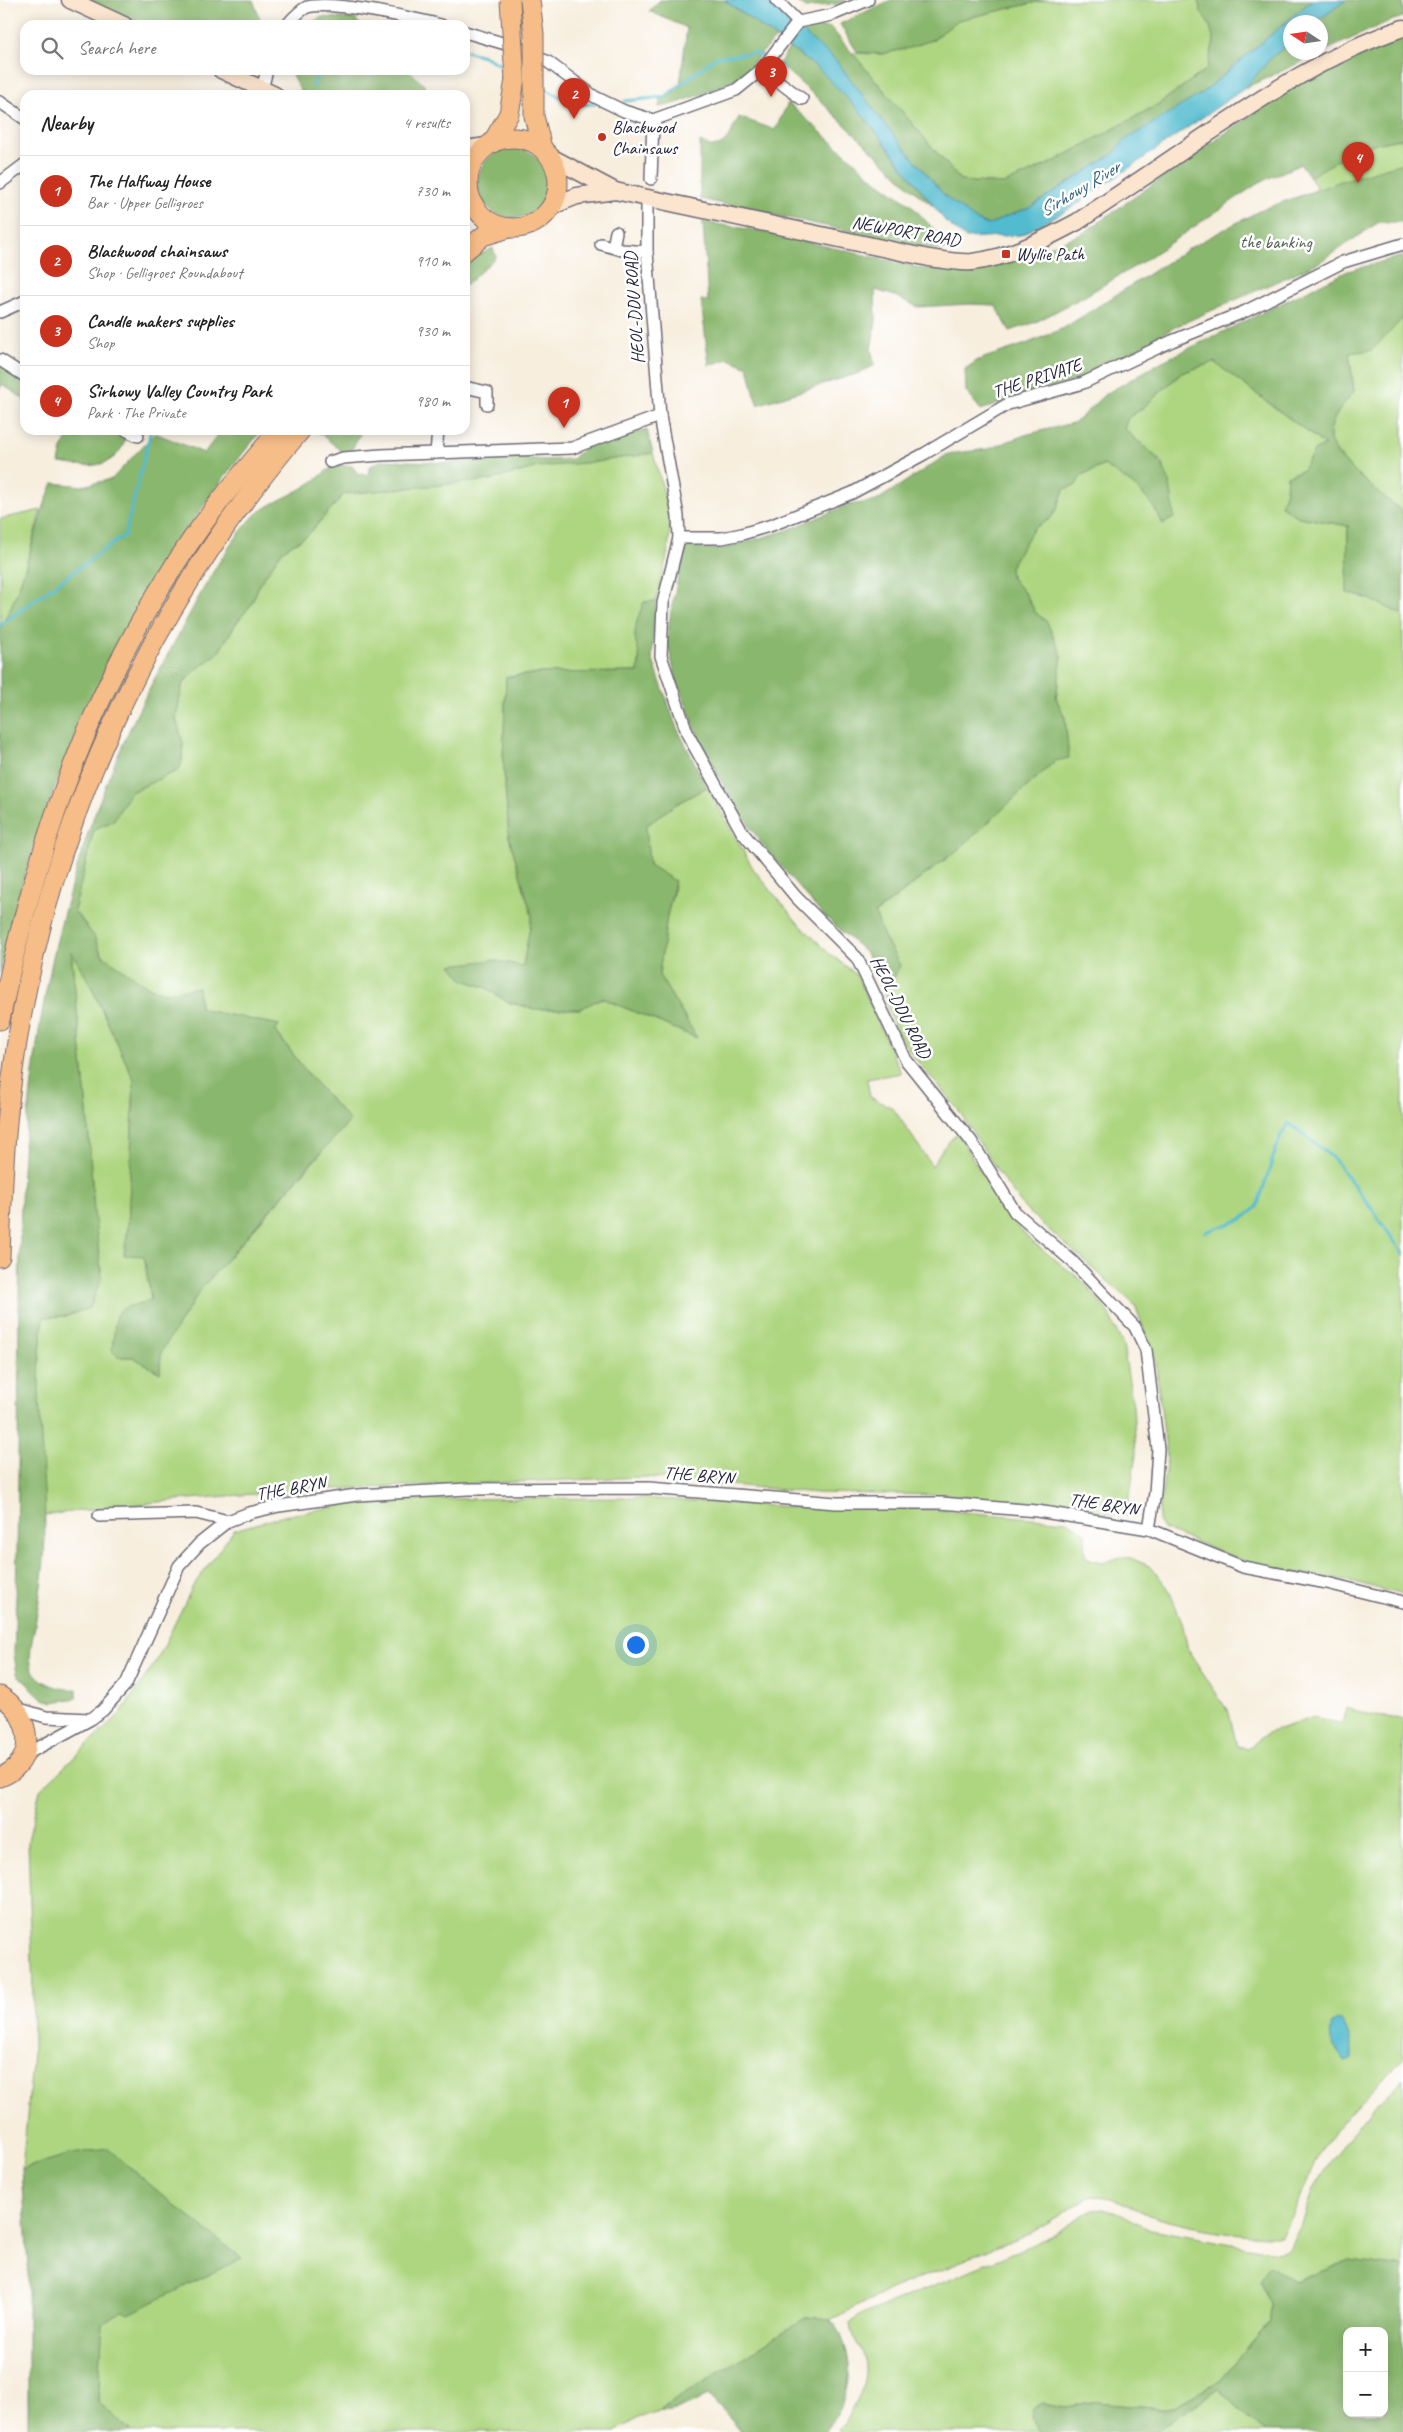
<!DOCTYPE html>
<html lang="en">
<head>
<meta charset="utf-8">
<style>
  body { margin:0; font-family:Caveat,sans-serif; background:#f2f2f2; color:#222 }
  .controls { position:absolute; right:15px; bottom:15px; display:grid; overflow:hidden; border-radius:10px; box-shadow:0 2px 12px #0003 }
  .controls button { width:45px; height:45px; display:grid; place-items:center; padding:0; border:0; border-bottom:1px solid #e0e0e0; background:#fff; color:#222; font:25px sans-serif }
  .compass { position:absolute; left:1283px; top:15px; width:45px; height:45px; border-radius:50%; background:#fff; box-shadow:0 2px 12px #0003; rotate:282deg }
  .you { position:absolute; left:635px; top:1644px; width:18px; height:18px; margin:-12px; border:4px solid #fff; border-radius:50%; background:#1a73e8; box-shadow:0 0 0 8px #1a73e833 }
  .badge { display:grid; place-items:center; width:32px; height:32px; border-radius:50%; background:#c8321e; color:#fff; font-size:16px; font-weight:700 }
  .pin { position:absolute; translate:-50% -41px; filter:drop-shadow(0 1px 2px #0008) }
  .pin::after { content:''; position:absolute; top:26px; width:18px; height:15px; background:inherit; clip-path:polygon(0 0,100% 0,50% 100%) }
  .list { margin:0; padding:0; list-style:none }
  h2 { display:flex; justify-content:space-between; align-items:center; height:65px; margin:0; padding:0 20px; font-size:21px }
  h2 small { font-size:16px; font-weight:400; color:#767676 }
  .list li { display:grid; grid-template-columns:32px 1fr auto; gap:15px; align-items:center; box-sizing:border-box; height:70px; padding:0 20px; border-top:1px solid #e0e0e0 }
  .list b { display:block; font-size:19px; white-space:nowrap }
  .list p { margin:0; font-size:16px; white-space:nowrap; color:#767676 }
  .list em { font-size:16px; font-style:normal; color:#767676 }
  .icon { flex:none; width:28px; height:28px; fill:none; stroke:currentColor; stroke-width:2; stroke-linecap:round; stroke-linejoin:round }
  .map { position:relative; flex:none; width:1403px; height:2432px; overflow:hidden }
  .search { position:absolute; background:#fff; box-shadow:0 2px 12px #0003; left:20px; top:20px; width:450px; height:55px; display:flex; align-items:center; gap:12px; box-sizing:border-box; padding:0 18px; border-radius:15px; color:#767676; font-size:19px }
  .panel { position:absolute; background:#fff; box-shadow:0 2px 12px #0003; left:20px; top:90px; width:450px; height:345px; border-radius:15px }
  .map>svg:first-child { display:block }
</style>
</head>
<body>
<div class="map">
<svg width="1403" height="2432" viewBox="0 0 1403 2432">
  <rect width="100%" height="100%" fill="#fff"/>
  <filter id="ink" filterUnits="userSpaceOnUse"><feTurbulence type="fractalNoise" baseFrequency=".02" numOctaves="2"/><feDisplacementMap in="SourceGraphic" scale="10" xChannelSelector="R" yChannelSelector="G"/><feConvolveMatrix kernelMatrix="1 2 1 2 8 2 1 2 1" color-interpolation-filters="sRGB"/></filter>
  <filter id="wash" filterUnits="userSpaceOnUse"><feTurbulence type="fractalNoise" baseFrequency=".0096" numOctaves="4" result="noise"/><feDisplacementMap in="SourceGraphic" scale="20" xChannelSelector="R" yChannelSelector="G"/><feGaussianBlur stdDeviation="1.12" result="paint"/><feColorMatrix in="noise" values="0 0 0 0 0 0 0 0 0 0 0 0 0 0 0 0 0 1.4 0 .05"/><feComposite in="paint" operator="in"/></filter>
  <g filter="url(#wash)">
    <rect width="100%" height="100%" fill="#f7eede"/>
    <!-- green -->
    <g fill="#aed680" stroke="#687c5e">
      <polygon points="1046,0 1198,0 1201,12 1210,26 1214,41 1207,69 1157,105 1053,162 1004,184 961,181 852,53 882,54 909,48 934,39 958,20"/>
      <polygon points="1403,138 1403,195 1320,193 1308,173 1357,148"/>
      <path d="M 1403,318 L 1403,512 C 1386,498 1333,459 1330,439 C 1328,421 1344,404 1354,391 L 1349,353 L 1372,349 Z"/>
      <path d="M 1214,362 L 1326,446 L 1314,451 L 1303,470 L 1287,476 L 1286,490 L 1281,506 L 1299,517 L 1348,526 L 1347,593 L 1370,599 L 1403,615 L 1403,1595 L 1350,1581 L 1283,1571 L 1249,1563 L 1163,1529 L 1158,1521 L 1167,1457 L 1155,1359 L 1135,1305 L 1026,1210 L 1004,1181 L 957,1108 L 913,1056 L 897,1032 L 888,1010 L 886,995 L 900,965 L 884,937 L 875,914 L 960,848 L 1055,761 L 1065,718 L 1056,698 L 1062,656 L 1047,622 L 1035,612 L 1027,596 L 1011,577 L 1010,567 L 1034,528 L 1050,519 L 1057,509 L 1064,489 L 1076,485 L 1082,475 L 1105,465 C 1132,484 1148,493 1163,524 L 1162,462 L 1124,429 L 1127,418 L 1144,407 L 1182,373 Z"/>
      <path d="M 653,453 C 660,480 672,512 669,541 C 667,561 661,581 656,601 L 644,602 L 635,636 L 640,649 L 638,672 L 542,673 L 506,677 L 503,759 L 509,837 L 532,916 L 523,966 L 492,960 L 463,980 L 485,987 L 507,1002 L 535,1009 L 580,1009 L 601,998 L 697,1038 L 659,975 L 667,915 L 674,890 L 649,865 L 646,826 L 673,806 L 707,787 L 754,870 L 798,923 L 830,954 L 857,975 L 901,1073 L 867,1079 L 870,1097 L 893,1108 L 932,1166 L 943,1148 L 957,1133 L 1008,1216 L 1030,1240 L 1085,1283 L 1107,1311 L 1123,1345 L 1133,1406 L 1136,1454 L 1127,1516 L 947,1495 L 817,1493 L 645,1477 L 307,1490 L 176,1500 L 44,1515 C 39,1450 34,1382 44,1317 L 67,1316 L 94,1212 L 87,1111 L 71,949 L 89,982 L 134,1080 L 128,1228 L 124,1254 L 144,1255 L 151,1300 L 124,1308 L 118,1357 L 133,1357 L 160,1373 L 161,1352 L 201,1289 L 321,1153 L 308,1074 L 275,1030 L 279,1025 L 209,1011 L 200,1007 L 198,987 C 188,990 174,995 163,993 C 152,991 108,963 102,953 C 91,937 90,926 74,911 L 94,829 L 113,821 L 131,792 L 179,770 L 182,761 L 183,743 L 176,719 L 182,685 L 193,672 L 218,653 L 237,622 L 251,605 L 260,583 L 283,550 L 308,535 L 344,494 L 491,480 L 538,467 L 595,462 Z"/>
      <path d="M 41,510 C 29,551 22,591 0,628 L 0,519 Z"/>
      <path d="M 638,1498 L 795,1507 L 916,1508 L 1067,1521 L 1086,1533 L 1084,1550 L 1087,1558 L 1103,1563 L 1120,1557 L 1131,1558 L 1151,1567 L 1168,1588 L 1182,1622 L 1188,1650 L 1229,1713 L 1237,1746 L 1248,1748 L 1268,1733 L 1314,1717 L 1342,1724 L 1346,1708 L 1375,1716 L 1403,1719 L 1403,2059 C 1374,2089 1338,2119 1318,2157 C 1305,2183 1297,2212 1281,2236 C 1245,2237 1193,2228 1158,2218 C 1136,2212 1114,2192 1089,2197 L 1031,2233 L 892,2289 L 830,2320 L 807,2317 L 658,2411 L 638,2418 L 615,2432 L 132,2432 L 98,2403 L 107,2236 L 107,2149 L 67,2155 L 22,2169 L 33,2053 L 33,1992 L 28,1841 L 40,1790 L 120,1714 L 157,1660 L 193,1586 L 234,1530 L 284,1516 L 360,1502 L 440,1499 Z"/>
      <path d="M 1403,2078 L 1403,2267 L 1350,2260 L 1295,2282 L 1259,2281 L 1271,2304 L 1270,2322 L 1218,2382 L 1174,2406 L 1162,2408 L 1098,2402 L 1065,2407 L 1041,2403 L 1031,2418 L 1041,2432 L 838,2432 C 851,2416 870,2382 864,2360 C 860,2347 852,2337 851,2323 L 859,2316 L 1032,2245 L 1054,2234 L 1091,2210 L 1105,2209 L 1116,2212 L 1146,2228 L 1275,2252 L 1289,2249 L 1301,2227 L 1314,2189 L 1336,2154 L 1375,2105 Z"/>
      <polygon points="1218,2389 1265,2432 1155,2432"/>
    </g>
    <!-- forest -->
    <g fill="#8ab76e" stroke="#566c54" fill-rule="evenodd">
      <polygon points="82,0 253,0 262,25 137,25"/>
      <path d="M 660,0 L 724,0 L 776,38 C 766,48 756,59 747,70 C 736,82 676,106 659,107 L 661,98 L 666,97 L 680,86 L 687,28 L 649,11 Z"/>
      <polygon points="795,0 847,0 837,4 806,8"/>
      <polygon points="891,0 1046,0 958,20 934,39 909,48 882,54 857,52 840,24"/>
      <polygon points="1198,0 1312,0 1201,94 1125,140 1113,154 1029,208 1005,217 989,225 976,220 945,196 887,127 835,59 801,33 804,27 831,28 961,181 1004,184 1053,162 1157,105 1207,69 1214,41 1210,26 1201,12"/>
      <polygon points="1346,0 1403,0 1403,17 1387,22 1245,88 1273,56 1290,43 1290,52 1320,52 1320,22 1316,22"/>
      <polygon points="322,17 355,19 361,25 306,25"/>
      <polygon points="1403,36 1403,138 1357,148 1310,177 1301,164 1260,182 1142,262 1085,296 1036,322 1010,331 995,305 969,304 918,307 895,296 875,290 876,322 871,349 875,365 859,373 757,405 748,367 729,359 709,365 701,300 708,301 703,222 760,231 925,269 969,271 1013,261 1082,234 1291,87 1332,66"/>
      <polygon points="789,48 819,68 862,114 933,206 914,191 812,93 779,64"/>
      <polygon points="409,70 423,84 430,95 311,95 300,90 290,71"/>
      <path d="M 788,103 L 874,179 L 912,206 L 952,249 L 937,250 L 700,199 L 700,142 C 725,155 728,137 739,117 L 775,130 Z"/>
      <circle cx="513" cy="183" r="35"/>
      <polygon points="1403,163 1403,222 1379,222 1318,263 1177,326 1083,379 1029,393 981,410 966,391 965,369 978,360 1026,344 1064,328 1193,246 1261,210 1344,180"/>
      <polygon points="493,248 496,257 465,286 465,267 477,256"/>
      <path d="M 1403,256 L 1403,318 L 1372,350 L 1349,353 L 1354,391 C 1344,404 1328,421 1330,439 C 1333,459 1386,498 1403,512 L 1403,615 L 1370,599 L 1347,593 L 1348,526 L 1299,517 L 1281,506 L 1286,490 L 1287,476 L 1303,470 L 1314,451 L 1325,445 L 1214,362 L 1181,373 L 1144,407 L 1128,418 L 1124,429 C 1164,464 1170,463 1174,518 L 1163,524 C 1148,493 1132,484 1104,465 L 1082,475 L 1076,485 L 1064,489 L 1057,509 L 1050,519 L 1034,528 L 1010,567 L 1011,577 L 1027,596 L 1035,612 L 1047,622 L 1062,656 L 1056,698 L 1065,718 L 1069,758 L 1055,761 L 960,848 L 875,913 L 884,937 L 900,965 L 886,995 L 866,953 L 820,912 L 761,843 L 730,797 L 703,748 L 677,682 L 667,641 L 671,611 L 685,545 L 711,549 L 726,548 L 788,530 L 848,505 L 876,501 L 948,454 L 988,449 L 1025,435 L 1076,422 L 1104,395 L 1161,362 L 1348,271 Z"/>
      <polygon points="0,366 25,380 25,400 2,384 0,389"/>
      <path d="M 71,430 L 111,430 L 126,437 C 116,471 88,467 59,463 L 62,449 Z"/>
      <path d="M 222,430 L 262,430 C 161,549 87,692 36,839 C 21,882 11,929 0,974 L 0,628 C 27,583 32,531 53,483 L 82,486 L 112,479 L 155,433 L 204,453 Z"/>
      <polygon points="316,430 362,430 350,453 344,453"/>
      <path d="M 647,430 L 653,453 L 595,462 L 538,467 L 491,480 L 344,494 L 308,535 L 283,550 L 260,583 L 251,605 L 237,622 L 218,653 L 193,672 L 182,685 L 176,719 L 183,743 L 182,761 L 179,770 L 131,792 L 113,821 L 94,829 L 74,911 L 94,936 L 102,955 L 150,988 L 164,993 L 198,987 L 200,1007 L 209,1011 L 279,1025 L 275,1031 L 308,1074 L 350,1121 L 301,1174 L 201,1289 L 161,1352 L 160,1373 L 133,1357 L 118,1357 L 112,1351 L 116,1315 L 124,1308 L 151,1300 L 144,1256 L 124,1255 L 128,1228 L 134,1080 L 89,982 L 71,951 L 87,1111 L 94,1212 L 102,1277 L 90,1308 L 67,1316 L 44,1317 C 31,1398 49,1479 44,1559 C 42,1583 38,1607 34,1631 C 32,1641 29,1653 31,1664 C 34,1683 62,1691 77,1689 L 77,1698 L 53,1702 L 43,1699 L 17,1674 L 14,1654 C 21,1493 16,1331 22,1170 C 23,1147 27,1123 30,1100 C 46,943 91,791 168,654 C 194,608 217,556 253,517 C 261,508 291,495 303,488 C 314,482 324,473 334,465 L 352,466 L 358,474 L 368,475 L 369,467 L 382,460 L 450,463 L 510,457 L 546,460 L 572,459 L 583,449 L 600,442 Z"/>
      <path d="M 656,601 L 652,658 L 676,726 L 707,787 L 673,806 L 646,826 L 649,865 L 675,881 L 667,916 L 659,975 L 697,1038 L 602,998 L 580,1009 L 535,1009 L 507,1002 L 485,987 L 463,980 L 451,965 L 492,960 L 523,966 L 532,916 L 509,837 L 503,759 L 506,677 L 542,673 L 638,672 C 642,653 637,653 635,637 C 634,626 640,612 644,602 Z"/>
      <polygon points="107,2148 179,2209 242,2258 129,2314 122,2311 103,2324 98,2402 132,2432 28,2432 28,2267 22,2169 67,2155"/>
      <path d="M 1350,2260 L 1403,2267 L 1403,2432 L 1265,2432 L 1218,2389 L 1155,2432 L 1041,2432 L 1031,2418 L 1032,2411 L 1041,2403 L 1065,2407 L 1098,2402 L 1162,2408 L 1174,2406 L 1218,2382 L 1270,2322 L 1271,2304 L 1259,2281 L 1270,2266 L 1295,2282 ZM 1347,2331 L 1384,2331 L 1384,2413 L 1347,2413 Z"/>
      <path d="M 807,2317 C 814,2318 824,2317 830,2320 C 838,2325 841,2335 844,2343 C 856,2377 847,2404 825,2432 L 742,2432 L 708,2395 C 692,2403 676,2414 658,2411 Z"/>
    </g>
    <!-- water -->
    <g fill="#52bbcf" stroke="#3a6e85">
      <polygon points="724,0 764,0 835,59 887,127 945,196 976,220 989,225 1005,217 1029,208 1113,154 1125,140 1201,94 1312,0 1346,0 1316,22 1290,22 1290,43 1273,56 1245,88 1071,208 1021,235 965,238 946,222 862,114 819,69"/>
      <path d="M 1338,2021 L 1342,2021 C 1349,2031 1353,2047 1352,2059 L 1346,2062 L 1344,2061 C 1339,2045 1326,2045 1332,2024 Z"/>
    </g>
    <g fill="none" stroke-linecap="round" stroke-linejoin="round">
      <!-- stream -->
      <g stroke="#52bbcf" stroke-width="3">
        <polyline points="465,51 484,56 508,69"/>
        <polyline points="771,61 784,67"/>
        <polyline points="540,86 575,105 595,104"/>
        <polyline points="313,87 320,70"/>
        <polyline points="625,101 665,97 716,57 756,53 766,58"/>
        <polyline points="0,625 125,535 151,430"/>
        <polyline points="1206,1232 1242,1219 1257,1207 1280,1137 1289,1123 1334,1159 1372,1209 1403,1254"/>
      </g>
    </g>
  </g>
  <g filter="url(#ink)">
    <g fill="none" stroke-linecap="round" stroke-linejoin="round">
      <defs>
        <g id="street">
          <polyline points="776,0 798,22"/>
          <path d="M 287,25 C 293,18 299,11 307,7 C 334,0 411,18 441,25"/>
          <polyline points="465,32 519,48 548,62 595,97 624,111 653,120 736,90 762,69 798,22 832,15 868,0"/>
          <polyline points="762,69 802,99"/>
          <polyline points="262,89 267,70"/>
          <polyline points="0,102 25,119"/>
          <polyline points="651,179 653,120"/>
          <polyline points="0,183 25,164"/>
          <polyline points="647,197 647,252 660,416 678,516 679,538 663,603 661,656 688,735 742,832 796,897 857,958 906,1060 971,1141 1015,1212 1073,1262 1135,1327 1146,1350 1158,1449 1155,1493 1149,1529"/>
          <polyline points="601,244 622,250 647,252"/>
          <polyline points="613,247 616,232"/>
          <polyline points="0,312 25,301"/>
          <polyline points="0,360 25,376"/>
          <polyline points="465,389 469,388 487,392 487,404"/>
          <polyline points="126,430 138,436"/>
          <polyline points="436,453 438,430"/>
          <polyline points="330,462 343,458 381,455 572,448 660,416"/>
          <polyline points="679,538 722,538 742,534 772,525 852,493 924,454 1008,404 1083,383 1172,341 1246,311 1343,262 1403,244"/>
          <polyline points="99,1516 196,1513 228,1521"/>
          <polyline points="16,1708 46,1717 89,1719"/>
          <polyline points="23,1756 91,1719 103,1710 126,1684 179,1566 199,1544 228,1521 249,1513 279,1506 357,1495 468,1489 649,1488 836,1503 941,1503 1037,1511 1149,1529 1243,1567 1327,1583 1403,1602"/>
        </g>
        <g id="secondary">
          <polyline points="70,0 124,25"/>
          <polyline points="221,70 275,95"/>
          <polyline points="465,149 487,146"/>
          <path d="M 549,156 L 615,191 L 929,258 C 943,260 958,263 972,262 C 1009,258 1045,239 1077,222 C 1119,194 1161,166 1203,137 C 1267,94 1330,53 1403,28"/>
          <polyline points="465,186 467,189"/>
          <polyline points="552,206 577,196 615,191"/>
        </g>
        <g id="primary">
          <polyline points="534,92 534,116 542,148"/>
          <circle cx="513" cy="183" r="45"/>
          <polyline points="492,143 509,114 515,80"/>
          <polyline points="465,251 483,236 509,228"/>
          <path d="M 0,1020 C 37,834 105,648 223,497 C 241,474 260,452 279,430"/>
          <path d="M 0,1257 C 2,1197 4,1137 12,1077 C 43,838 144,612 301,430"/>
          <path d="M 0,1696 C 32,1714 39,1763 0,1777"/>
        </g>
      </defs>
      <!-- street casing -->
      <use href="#street" stroke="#6d6974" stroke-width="14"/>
      <!-- secondary casing -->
      <use href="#secondary" stroke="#6d6974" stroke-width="19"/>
      <!-- primary casing -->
      <use href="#primary" stroke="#6d6974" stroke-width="21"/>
      <!-- street -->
      <use href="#street" stroke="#fff" stroke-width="11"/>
      <!-- secondary -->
      <use href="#secondary" stroke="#fce5cf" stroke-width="16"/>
      <!-- primary -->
      <use href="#primary" stroke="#f7bd88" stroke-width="19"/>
      <defs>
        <g id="primary-bridge">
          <polyline points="510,0 515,80"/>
          <polyline points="530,0 534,34 534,92"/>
        </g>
      </defs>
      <!-- primary-bridge casing -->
      <use href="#primary-bridge" stroke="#6d6974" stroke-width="21" stroke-linecap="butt"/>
      <!-- primary-bridge -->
      <use href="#primary-bridge" stroke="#f7bd88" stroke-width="19"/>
    </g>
  </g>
  <!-- markers -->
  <g fill="#c8321e" stroke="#fff" stroke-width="2">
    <circle cx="602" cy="137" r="5"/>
    <rect x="1001" y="249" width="10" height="10" rx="2.5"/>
  </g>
  <g text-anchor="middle" stroke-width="5" stroke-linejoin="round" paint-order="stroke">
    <!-- poi labels -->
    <g font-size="18" fill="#22223b" stroke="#fff" text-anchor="start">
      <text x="612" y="133">Blackwood<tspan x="612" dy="21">Chainsaws</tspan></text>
      <text x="1016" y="260">Wyllie Path</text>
    </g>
    <!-- street labels -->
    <g font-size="18" fill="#22223b" stroke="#fff">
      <text transform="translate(906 231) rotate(10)" y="6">NEWPORT ROAD</text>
      <text transform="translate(634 308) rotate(-94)" y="6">HEOL-DDU ROAD</text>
      <text transform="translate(1037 378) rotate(-18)" y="6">THE PRIVATE</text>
      <text transform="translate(901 1007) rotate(63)" y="6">HEOL-DDU ROAD</text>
      <text transform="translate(699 1475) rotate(5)" y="6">THE BRYN</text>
      <text transform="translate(291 1488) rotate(-10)" y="6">THE BRYN</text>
      <text transform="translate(1104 1504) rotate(9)" y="6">THE BRYN</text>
    </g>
    <!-- park labels -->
    <g font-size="18" fill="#536153" stroke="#fff">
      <text x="1276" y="248">the banking</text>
    </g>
    <!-- water labels -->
    <g font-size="19" font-style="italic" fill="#355f76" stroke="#fff">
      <text transform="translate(1079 188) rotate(-31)" y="7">Sirhowy River</text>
    </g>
  </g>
</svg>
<div class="controls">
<button>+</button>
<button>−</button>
</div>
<svg class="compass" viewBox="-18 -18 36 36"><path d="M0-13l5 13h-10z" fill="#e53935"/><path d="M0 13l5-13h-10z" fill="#767676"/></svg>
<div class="you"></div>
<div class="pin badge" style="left:564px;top:428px">1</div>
<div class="pin badge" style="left:574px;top:119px">2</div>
<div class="pin badge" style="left:771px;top:97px">3</div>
<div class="pin badge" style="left:1358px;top:183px">4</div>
<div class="search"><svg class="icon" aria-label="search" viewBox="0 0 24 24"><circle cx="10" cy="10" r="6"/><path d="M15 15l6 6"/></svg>Search here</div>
<section class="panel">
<h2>Nearby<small>4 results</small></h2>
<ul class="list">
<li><span class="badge">1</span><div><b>The Halfway House</b><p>Bar · Upper Gelligroes</p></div><em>730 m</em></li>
<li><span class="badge">2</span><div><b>Blackwood chainsaws</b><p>Shop · Gelligroes Roundabout</p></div><em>910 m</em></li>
<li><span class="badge">3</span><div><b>Candle makers supplies</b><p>Shop</p></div><em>930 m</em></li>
<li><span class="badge">4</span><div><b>Sirhowy Valley Country Park</b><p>Park · The Private</p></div><em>980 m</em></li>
</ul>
</section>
</div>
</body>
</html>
